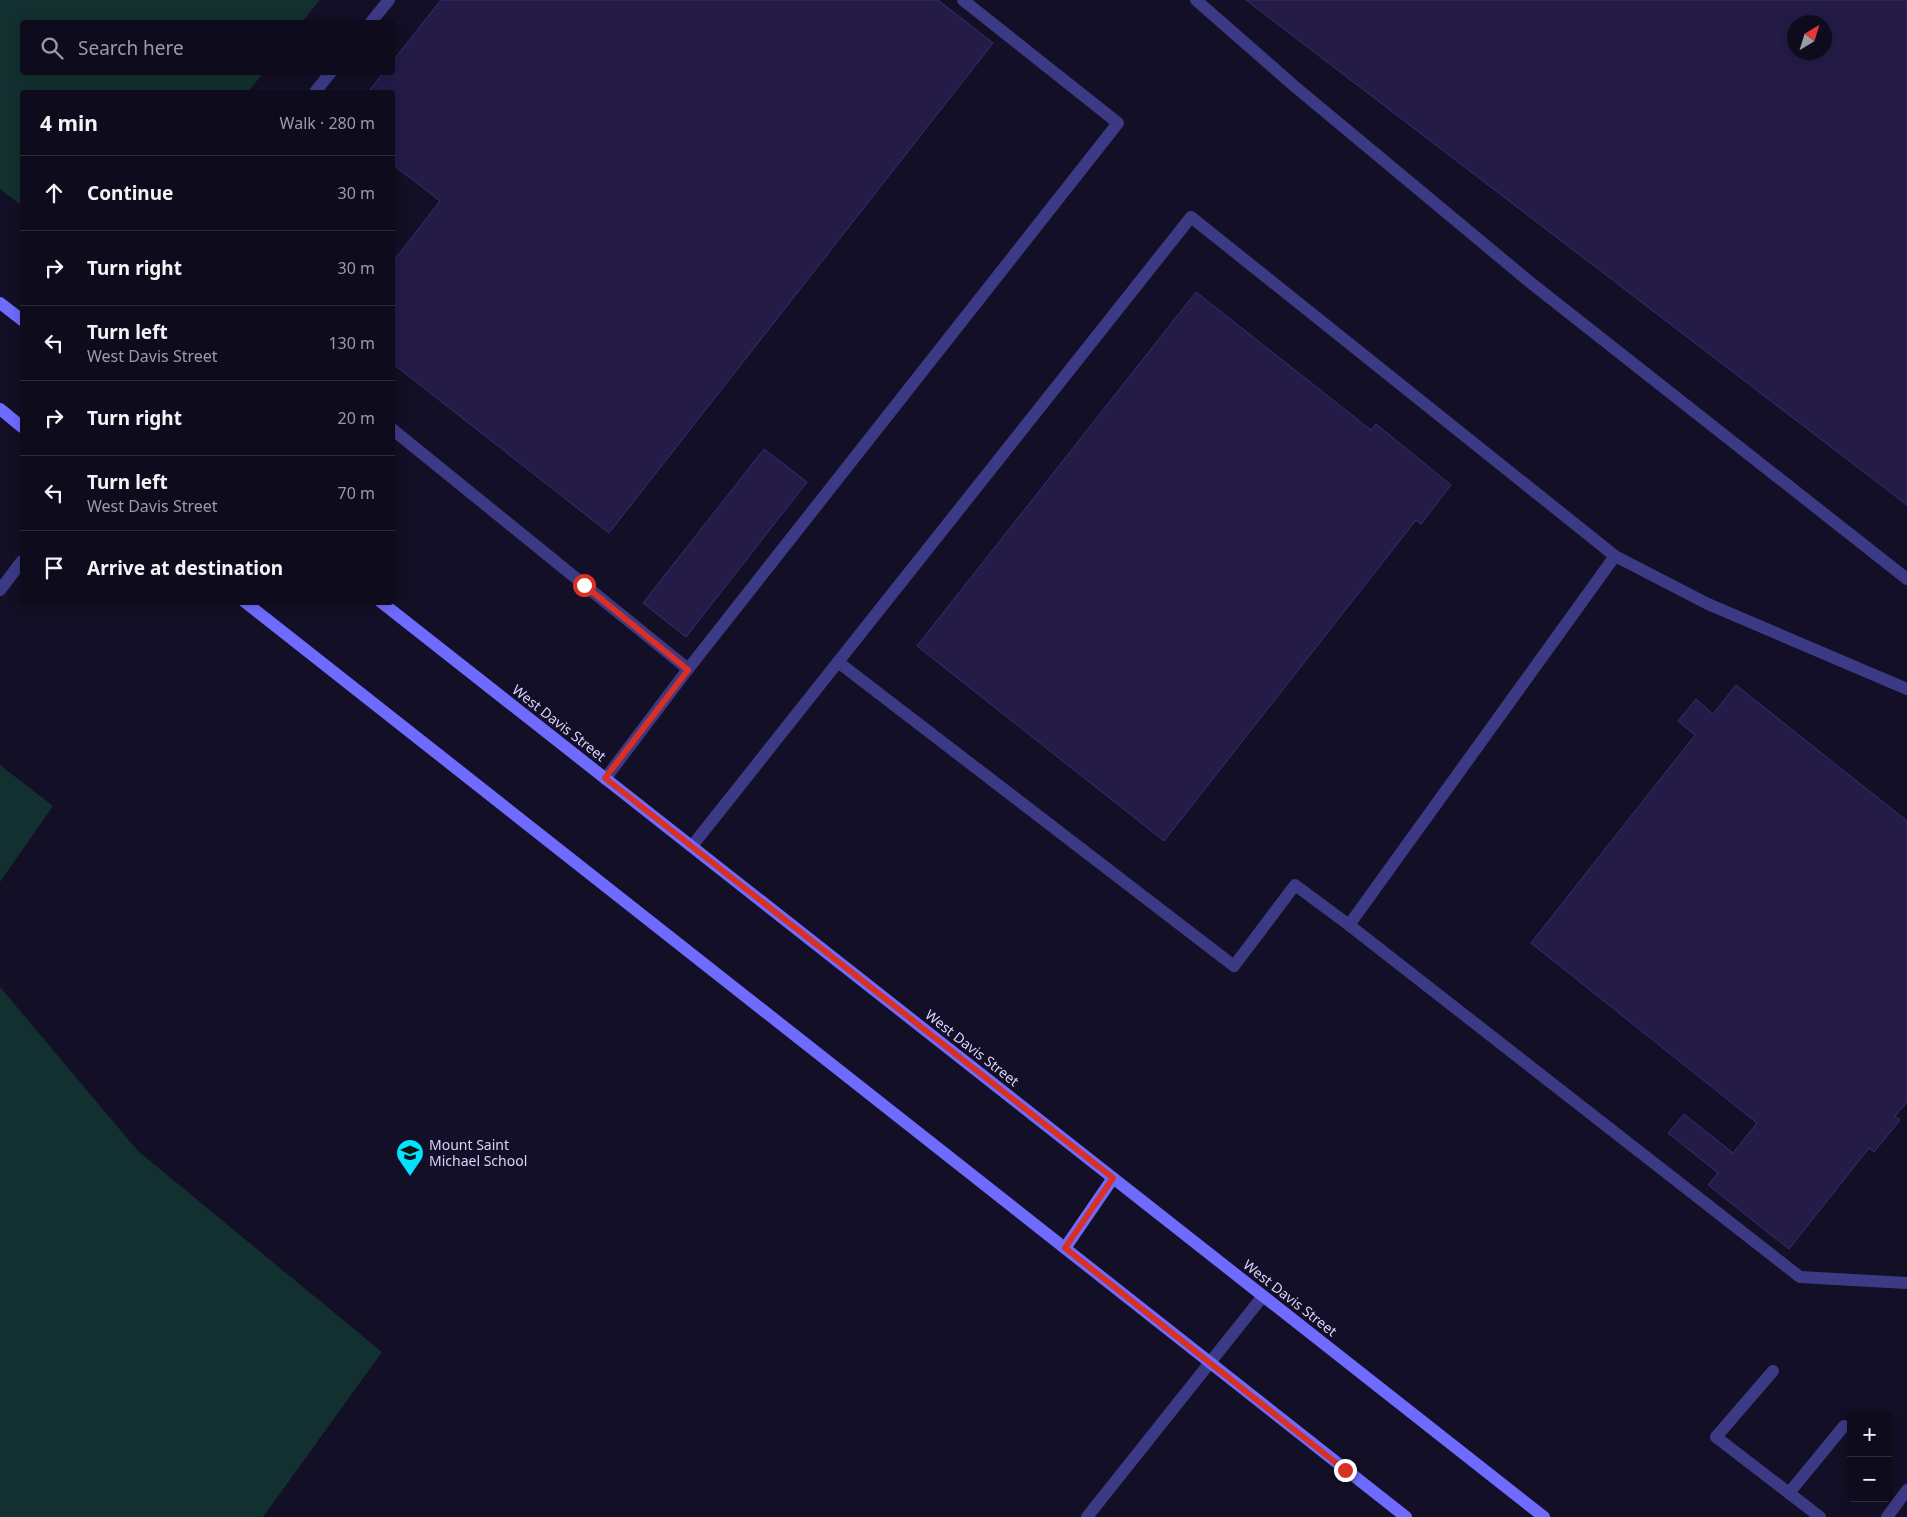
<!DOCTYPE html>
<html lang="en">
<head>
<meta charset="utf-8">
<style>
  body { margin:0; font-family:"Noto Sans",sans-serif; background:#171425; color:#f1f3f6 }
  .controls { position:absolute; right:15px; bottom:15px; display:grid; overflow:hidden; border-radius:5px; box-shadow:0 2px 12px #0003 }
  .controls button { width:45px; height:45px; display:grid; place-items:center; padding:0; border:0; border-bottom:1px solid #2e2b3b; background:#0e0b1c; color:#f1f3f6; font:25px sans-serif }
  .compass { position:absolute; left:1787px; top:15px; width:45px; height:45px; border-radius:50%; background:#0e0b1c; box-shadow:0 2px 12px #0003; rotate:38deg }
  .stop { position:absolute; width:15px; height:15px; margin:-11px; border:4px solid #d93025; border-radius:50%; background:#fff }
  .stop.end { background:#d93025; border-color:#fff; box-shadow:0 1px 5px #0008 }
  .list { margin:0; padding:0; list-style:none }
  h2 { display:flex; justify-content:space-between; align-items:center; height:65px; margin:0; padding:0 20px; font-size:21px }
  h2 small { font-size:16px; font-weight:400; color:#9b9ba3 }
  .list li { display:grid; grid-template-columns:32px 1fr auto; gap:15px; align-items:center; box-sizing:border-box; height:75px; padding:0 20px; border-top:1px solid #2e2b3b }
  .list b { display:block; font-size:19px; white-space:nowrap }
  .list p { margin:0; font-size:16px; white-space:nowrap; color:#9b9ba3 }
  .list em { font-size:16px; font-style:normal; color:#9b9ba3 }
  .icon { flex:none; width:28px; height:28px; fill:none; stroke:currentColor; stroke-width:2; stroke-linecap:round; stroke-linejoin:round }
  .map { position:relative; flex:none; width:1907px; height:1517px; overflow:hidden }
  .search { position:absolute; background:#0e0b1c; box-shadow:0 2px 12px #0003; left:20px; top:20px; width:375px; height:55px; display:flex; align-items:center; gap:12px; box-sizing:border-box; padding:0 18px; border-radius:5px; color:#9b9ba3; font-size:19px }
  .panel { position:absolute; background:#0e0b1c; box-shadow:0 2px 12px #0003; left:20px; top:90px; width:375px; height:515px; border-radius:5px }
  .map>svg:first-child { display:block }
</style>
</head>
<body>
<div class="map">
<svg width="1907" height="1517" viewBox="0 0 1907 1517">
  <rect width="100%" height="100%" fill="#130f26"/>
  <!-- green -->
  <g fill="#12302f">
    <polygon points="0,0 320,0 302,22 22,22 22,72 263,73 248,92 22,92 22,206 0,189"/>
    <polygon points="0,765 53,806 0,882"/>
    <polygon points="0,987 138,1151 382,1352 263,1517 0,1517"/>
  </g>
  <!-- building -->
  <g fill="#241b47" stroke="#3b2d73" fill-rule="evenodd">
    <polygon points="441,0 938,0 993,43 609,533 392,363 392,263 440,201 392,164 392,92 368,92 384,72 392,72 392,62"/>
    <path d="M 1246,0 L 1907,0 L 1907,505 ZM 1794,22 L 1824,22 L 1824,52 L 1794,52 Z"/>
    <polygon points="1196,292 1371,430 1376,424 1451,485 1421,524 1416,520 1164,841 917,646"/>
    <polygon points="764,449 807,482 686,637 643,603"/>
    <polygon points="1736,685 1907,821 1907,1102 1895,1116 1900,1120 1874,1152 1869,1148 1789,1249 1708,1185 1718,1173 1668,1133 1684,1114 1733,1153 1757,1123 1531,943 1695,735 1678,721 1696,699 1713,714"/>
  </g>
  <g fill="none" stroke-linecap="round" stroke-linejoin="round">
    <!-- service -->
    <g stroke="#3d3a85" stroke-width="12">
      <polyline points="1196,0 1293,85 1531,283 1907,579"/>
      <polyline points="371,22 389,0"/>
      <polyline points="315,92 331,72"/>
      <polyline points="392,429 688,669"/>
      <polyline points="1615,556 1349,925 1800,1277 1907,1283"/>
      <polyline points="0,590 22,561"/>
      <polyline points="838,662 1234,966 1295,885 1349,925"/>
      <polyline points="605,779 688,669 1118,123 963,0"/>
      <polyline points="692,846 1191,217 1615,556 1708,604 1907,689"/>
      <polyline points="1773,1371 1716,1437 1820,1517"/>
      <polyline points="1789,1493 1844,1426"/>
      <polyline points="1087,1517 1263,1296"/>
      <polyline points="1887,1517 1907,1490"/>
    </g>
    <!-- secondary -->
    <g stroke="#6f6bff" stroke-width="12">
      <polyline points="0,303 22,320"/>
      <polyline points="0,409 22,427"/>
      <polyline points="245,602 1406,1517"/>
      <polyline points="381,602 1544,1517"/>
      <polyline points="1065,1248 1113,1178"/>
    </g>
  </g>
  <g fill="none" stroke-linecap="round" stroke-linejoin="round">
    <!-- route -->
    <polyline stroke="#d93025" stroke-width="6" points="584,585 688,670 605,778 1113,1178 1065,1248 1345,1470"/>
  </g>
  <!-- icons -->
  <defs>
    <symbol id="school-pin" viewBox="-11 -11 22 30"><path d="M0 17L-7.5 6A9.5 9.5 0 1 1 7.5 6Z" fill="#00e5ff" stroke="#130f26"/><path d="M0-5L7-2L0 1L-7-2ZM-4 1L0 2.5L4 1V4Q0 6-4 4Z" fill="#111"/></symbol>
  </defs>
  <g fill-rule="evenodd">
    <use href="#school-pin" x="394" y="1137" width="32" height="43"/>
  </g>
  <g text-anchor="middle" stroke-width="4" stroke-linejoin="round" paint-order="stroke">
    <!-- street labels -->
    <g font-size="14" fill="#d9d4ff" stroke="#130f26">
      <text transform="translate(559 723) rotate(38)" y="5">West Davis Street</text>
      <text transform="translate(972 1048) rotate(38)" y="5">West Davis Street</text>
      <text transform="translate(1290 1298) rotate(38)" y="5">West Davis Street</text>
    </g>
    <!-- poi labels -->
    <g font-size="14" fill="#d9d4ff" stroke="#130f26" text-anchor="start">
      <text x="429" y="1150">Mount Saint<tspan x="429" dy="16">Michael School</tspan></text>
    </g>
  </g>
</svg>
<div class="controls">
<button>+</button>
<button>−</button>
</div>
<svg class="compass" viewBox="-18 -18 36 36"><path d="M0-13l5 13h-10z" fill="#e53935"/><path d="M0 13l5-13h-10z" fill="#9b9ba3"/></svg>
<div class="stop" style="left:584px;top:585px"></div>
<div class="stop end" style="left:1345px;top:1470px"></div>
<div class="search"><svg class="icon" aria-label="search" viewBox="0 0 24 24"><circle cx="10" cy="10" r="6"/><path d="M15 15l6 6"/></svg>Search here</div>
<section class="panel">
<h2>4 min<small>Walk · 280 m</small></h2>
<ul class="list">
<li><svg class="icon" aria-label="ahead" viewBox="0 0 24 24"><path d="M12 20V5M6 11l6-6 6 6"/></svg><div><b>Continue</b></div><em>30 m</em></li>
<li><svg class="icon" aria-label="right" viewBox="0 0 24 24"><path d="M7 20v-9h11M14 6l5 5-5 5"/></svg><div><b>Turn right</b></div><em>30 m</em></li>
<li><svg class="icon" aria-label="left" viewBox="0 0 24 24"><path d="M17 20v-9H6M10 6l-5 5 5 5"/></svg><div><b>Turn left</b><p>West Davis Street</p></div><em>130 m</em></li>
<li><svg class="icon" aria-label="right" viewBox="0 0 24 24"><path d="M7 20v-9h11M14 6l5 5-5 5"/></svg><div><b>Turn right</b></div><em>20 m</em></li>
<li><svg class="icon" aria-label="left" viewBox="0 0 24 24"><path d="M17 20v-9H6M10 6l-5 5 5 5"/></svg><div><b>Turn left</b><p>West Davis Street</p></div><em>70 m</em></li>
<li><svg class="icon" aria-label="arrive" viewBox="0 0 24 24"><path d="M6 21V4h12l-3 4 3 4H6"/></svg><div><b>Arrive at destination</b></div></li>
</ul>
</section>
</div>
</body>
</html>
